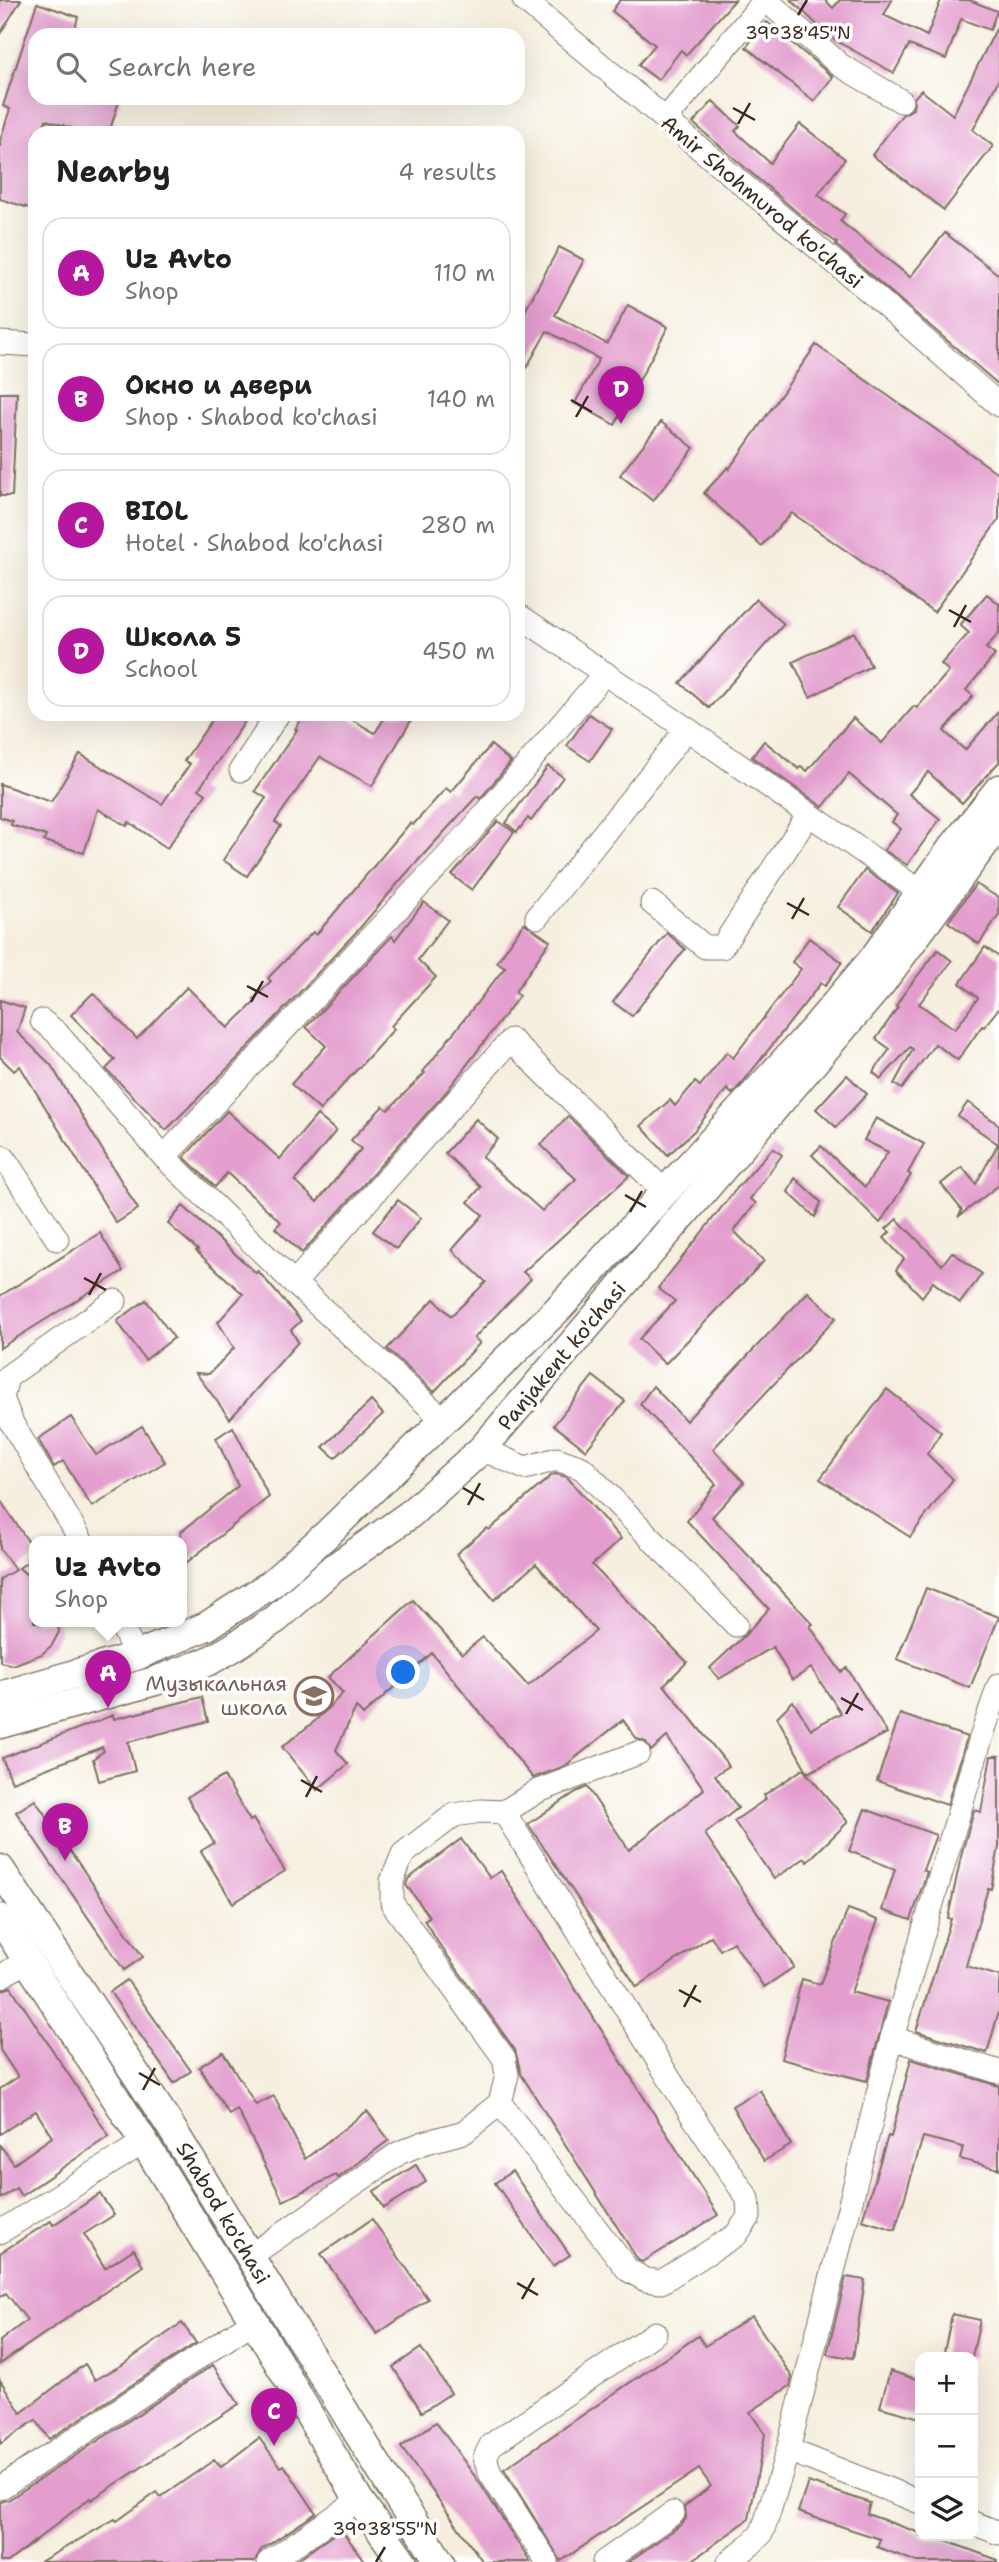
<!DOCTYPE html>
<html lang="en">
<head>
<meta charset="utf-8">
<style>
  body { margin:0; font-family:"Shantell Sans",sans-serif; background:#f6f6f6; color:#202124 }
  .controls { position:absolute; right:21px; bottom:21px; display:grid; overflow:hidden; border-radius:14px; box-shadow:0 7px 28px #0002 }
  .controls button { width:63px; height:63px; display:grid; place-items:center; padding:0; border:0; border-bottom:2px solid #e0e0e0; background:#fff; color:#202124; font:35px sans-serif }
  .you { position:absolute; left:404px; top:1673px; width:24px; height:24px; margin:-18px; border:5px solid #fff; border-radius:50%; background:#1a73e8; box-shadow:0 0 0 10px #1a73e833 }
  .badge { display:grid; place-items:center; width:46px; height:46px; border-radius:50%; background:#b5179e; color:#fff; font-size:23px; font-weight:700 }
  .pin { position:absolute; translate:-50% -58px; filter:drop-shadow(0 2px 4px #0008) }
  .pin::after { content:''; position:absolute; top:37px; width:24px; height:21px; background:inherit; clip-path:polygon(0 0,100% 0,50% 100%) }
  .popup { position:absolute; left:29px; top:1536px; width:158px; height:91px; box-sizing:border-box; display:grid; place-content:center; border-radius:14px; background:#fff; filter:drop-shadow(0 2px 5px #0005); font-size:23px; white-space:nowrap; color:#757577 }
  .popup b { font-size:26px; color:#202124 }
  .popup::after { content:''; position:absolute; left:50%; top:100%; margin-left:-14px; border:14px solid transparent; border-top-color:#fff }
  .list { margin:0; padding:0; list-style:none }
  h2 { display:flex; justify-content:space-between; align-items:center; height:91px; margin:0; padding:0 28px; font-size:30px }
  h2 small { font-size:23px; font-weight:400; color:#757577 }
  .list li { display:grid; grid-template-columns:46px 1fr auto; gap:21px; align-items:center; box-sizing:border-box; height:112px; margin:0 14px 14px; padding:0 14px; border:2px solid #e0e0e0; border-radius:21px }
  .list b { display:block; font-size:26px; white-space:nowrap }
  .list p { margin:0; font-size:23px; white-space:nowrap; color:#757577 }
  .list em { font-size:23px; font-style:normal; color:#757577 }
  .icon { flex:none; width:38px; height:38px; fill:none; stroke:currentColor; stroke-width:2; stroke-linecap:round; stroke-linejoin:round }
  .map { position:relative; flex:none; width:999px; height:2562px; overflow:hidden }
  .search { position:absolute; background:#fff; box-shadow:0 7px 28px #0002; left:28px; top:28px; width:497px; height:77px; display:flex; align-items:center; gap:18px; box-sizing:border-box; padding:0 24px; border-radius:21px; color:#757577; font-size:26px }
  .panel { position:absolute; background:#fff; box-shadow:0 7px 28px #0002; left:28px; top:126px; width:497px; height:595px; border-radius:21px }
  .map>svg:first-child { display:block }
</style>
</head>
<body>
<div class="map">
<svg width="999" height="2562" viewBox="0 0 999 2562">
  <rect width="100%" height="100%" fill="#fff"/>
  <filter id="ink" filterUnits="userSpaceOnUse"><feTurbulence type="fractalNoise" baseFrequency=".0143" numOctaves="2"/><feDisplacementMap in="SourceGraphic" scale="14" xChannelSelector="R" yChannelSelector="G"/><feConvolveMatrix kernelMatrix="1 2 1 2 8 2 1 2 1" color-interpolation-filters="sRGB"/></filter>
  <filter id="wash" filterUnits="userSpaceOnUse"><feTurbulence type="fractalNoise" baseFrequency=".00686" numOctaves="4" result="noise"/><feDisplacementMap in="SourceGraphic" scale="28" xChannelSelector="R" yChannelSelector="G"/><feGaussianBlur stdDeviation="1.57" result="paint"/><feColorMatrix in="noise" values="0 0 0 0 0 0 0 0 0 0 0 0 0 0 0 0 0 1.4 0 .05"/><feComposite in="paint" operator="in"/></filter>
  <g filter="url(#wash)">
    <rect width="100%" height="100%" fill="#f6efdf"/>
    <g id="blocks">
      <!-- building -->
      <g fill="#e39ece">
        <polygon points="0,0 21,0 0,34"/>
        <polygon points="620,0 735,0 686,55 681,50 658,80 638,65 655,45 612,11"/>
        <polygon points="791,0 825,0 833,8 840,0 892,0 884,15 927,36 941,0 969,0 997,11 990,30 961,19 946,59 909,45 894,73 831,38"/>
        <polygon points="37,3 78,17 73,35 35,35 35,98 120,98 109,133 88,133 46,120 42,133 35,133 35,210 0,199 0,141 10,109 3,106"/>
        <polygon points="767,22 833,77 814,101 746,47"/>
        <polygon points="999,23 999,79 973,130 993,146 944,210 872,155 902,115 913,109 914,98 921,90 953,115"/>
        <polygon points="713,101 740,126 735,131 770,163 800,124 845,159 818,195 845,214 840,221 910,277 945,233 999,275 999,385 836,245 837,243 812,225 693,123"/>
        <polygon points="559,247 584,260 555,315 607,344 628,305 668,327 615,425 575,403 599,359 547,331 518,383 518,324"/>
        <polygon points="816,345 999,474 999,519 934,612 792,513 761,546 704,493 728,467 729,469"/>
        <polygon points="0,393 17,393 12,496 0,496"/>
        <polygon points="661,422 694,448 653,501 620,475"/>
        <polygon points="987,594 999,604 999,633 986,648 995,655 966,690 973,696 944,731 965,750 999,711 999,762 962,803 928,772 909,794 940,819 907,865 884,850 901,829 892,822 897,815 849,774 823,807 752,757 764,741 799,769 801,766 807,771 853,718 882,743 914,706 917,708 949,671 941,664 969,633 960,625"/>
        <polygon points="756,599 784,624 709,708 680,683"/>
        <polygon points="854,632 871,666 810,697 793,662"/>
        <polygon points="216,714 250,714 199,789 206,794 167,848 129,822 127,826 98,809 84,853 44,841 46,836 11,825 12,821 0,817 0,784 51,802 80,754 162,804 190,764 184,761"/>
        <polygon points="305,714 342,714 375,733 387,714 415,714 372,786 320,757 275,822 281,826 247,876 223,860 266,798 255,791 297,730 295,729"/>
        <polygon points="589,714 612,729 590,761 567,746"/>
        <polygon points="491,745 511,762 480,799 477,796 404,876 359,929 238,1058 166,1130 106,1069 115,1060 71,1015 93,993 137,1039 187,987 228,1028 256,1001 254,999 271,981 268,978 313,932 316,935 410,823 413,825 446,788 451,792"/>
        <polygon points="548,766 563,777 531,821 528,818 517,832 506,823"/>
        <polygon points="498,821 514,832 472,890 452,875"/>
        <polygon points="865,870 898,893 872,931 838,907"/>
        <polygon points="976,884 999,898 999,914 979,944 948,922"/>
        <polygon points="424,902 448,920 418,960 436,977 391,1026 394,1029 320,1110 291,1084 326,1046 306,1027 392,936 395,940"/>
        <polygon points="524,923 550,941 515,992 519,996 447,1091 302,1253 275,1228 281,1222 227,1173 215,1187 184,1157 227,1111 280,1159 317,1115 336,1131 295,1181 317,1202 361,1149 351,1140 383,1106 388,1110 425,1073 423,1072 505,967 497,962"/>
        <polygon points="667,933 685,949 632,1016 613,1002"/>
        <polygon points="809,938 842,962 825,986 821,983 743,1082 732,1094 727,1089 694,1131 668,1155 641,1126 670,1100 675,1106 695,1082 700,1086 727,1052 733,1058 801,969 792,962"/>
        <polygon points="985,947 999,957 999,1008 984,1027 982,1026 958,1060 935,1044 902,1089 894,1084 913,1049 910,1047 881,1079 873,1072 890,1049 876,1039 898,1007 896,1006 904,993 938,950 952,961 919,1004 955,1029 978,998 960,983"/>
        <polygon points="0,1000 25,1008 17,1032 51,1065 138,1209 116,1223 20,1066 14,1071 0,1057"/>
        <polygon points="847,1075 867,1094 836,1127 816,1109"/>
        <polygon points="968,1102 999,1125 999,1185 958,1217 962,1210 941,1184 962,1167 976,1184 998,1144 958,1116"/>
        <polygon points="568,1116 629,1176 523,1272 531,1279 474,1338 480,1343 434,1392 387,1349 434,1299 451,1316 486,1282 452,1250 483,1215 468,1202 481,1187 445,1153 476,1119 498,1139 482,1157 542,1211 576,1179 541,1145"/>
        <polygon points="876,1118 924,1144 908,1173 911,1175 880,1223 812,1155 821,1146 865,1187 888,1152 864,1140"/>
        <polygon points="773,1148 782,1155 750,1199 756,1203 734,1231 764,1261 665,1364 639,1339 675,1301 658,1288 737,1188"/>
        <polygon points="795,1178 821,1202 815,1217 788,1192"/>
        <polygon points="398,1200 421,1218 396,1249 373,1231"/>
        <polygon points="183,1206 256,1273 258,1271 301,1321 291,1330 298,1342 230,1419 196,1373 209,1374 234,1348 218,1322 243,1294 196,1251 198,1250 168,1224"/>
        <polygon points="897,1219 942,1265 952,1252 982,1274 960,1303 933,1282 922,1297 896,1270 904,1259 884,1238 890,1232 886,1229"/>
        <polygon points="100,1233 123,1271 0,1348 0,1296"/>
        <polygon points="808,1292 836,1318 713,1449 744,1482 712,1517 813,1624 810,1626 841,1672 847,1668 887,1733 808,1773 777,1717 793,1701 811,1729 841,1713 811,1668 792,1680 773,1647 719,1679 710,1668 745,1635 769,1609 687,1521 716,1484 640,1404 653,1386 686,1421"/>
        <polygon points="146,1300 174,1338 145,1360 117,1321"/>
        <polygon points="593,1376 625,1401 586,1450 554,1425"/>
        <polygon points="887,1389 941,1432 927,1454 953,1479 910,1537 820,1479"/>
        <polygon points="371,1401 383,1414 335,1458 323,1447"/>
        <polygon points="71,1417 96,1455 142,1426 165,1462 92,1507 63,1461 54,1467 38,1439"/>
        <polygon points="233,1427 269,1497 181,1567 181,1532 238,1486 216,1438"/>
        <polygon points="556,1474 567,1477 621,1539 592,1565 687,1662 664,1685 729,1766 715,1775 738,1808 705,1834 794,1967 764,1987 733,1942 720,1950 711,1936 637,1987 528,1824 576,1792 587,1787 629,1850 704,1789 667,1737 651,1751 646,1742 637,1739 623,1720 565,1766 533,1778 432,1653 363,1715 356,1707 336,1750 348,1764 317,1790 282,1747 315,1721 343,1693 328,1677 413,1600 462,1654 483,1637 528,1686 596,1631 536,1564 494,1600 456,1554 487,1528 489,1530 552,1475"/>
        <polygon points="0,1500 34,1550 34,1557 19,1568 34,1581 34,1622 58,1622 59,1632 52,1645 42,1654 13,1665 0,1662 0,1579 15,1570 0,1549"/>
        <polygon points="926,1588 999,1617 970,1688 897,1659"/>
        <polygon points="202,1697 208,1721 128,1742 135,1771 99,1781 93,1759 104,1751 102,1747 12,1782 2,1758 113,1715 114,1719"/>
        <polygon points="900,1714 967,1737 947,1805 877,1781"/>
        <polygon points="991,1756 999,1756 999,1847 991,1889 988,1888 966,1966 999,1976 999,2011 987,2053 916,2031 951,1919 948,1918 962,1852 974,1810 981,1812"/>
        <polygon points="803,1769 848,1822 807,1862 805,1858 774,1879 734,1821 766,1799 764,1795"/>
        <polygon points="224,1776 250,1821 253,1819 285,1871 233,1903 201,1851 214,1843 187,1797"/>
        <polygon points="35,1800 143,1957 124,1970 16,1812"/>
        <polygon points="865,1809 936,1835 923,1870 927,1872 911,1920 882,1910 895,1869 849,1851"/>
        <polygon points="461,1839 490,1878 501,1871 718,2215 643,2262 638,2260 521,2074 515,2050 437,1941 424,1920 430,1917 406,1885 408,1879"/>
        <polygon points="848,1909 878,1920 851,1992 888,2002 867,2081 781,2059 802,1979 820,1984"/>
        <polygon points="127,1980 191,2071 174,2083 110,1992"/>
        <polygon points="11,1987 109,2136 21,2196 16,2188 0,2199 0,2145 14,2164 52,2137 36,2111 0,2134 0,2089 18,2077 0,2050 0,1991"/>
        <polygon points="223,2052 256,2105 274,2096 305,2159 367,2111 389,2140 338,2178 336,2175 283,2201 237,2109 229,2114 199,2067"/>
        <polygon points="911,2059 999,2086 999,2169 960,2159 963,2147 923,2137 895,2230 862,2220 888,2136 891,2137"/>
        <polygon points="760,2090 791,2145 764,2161 732,2106"/>
        <polygon points="416,2165 426,2182 384,2208 374,2191"/>
        <polygon points="512,2171 570,2255 553,2266 495,2183"/>
        <polygon points="100,2194 114,2215 84,2234 105,2268 134,2249 143,2266 0,2364 0,2341 27,2320 6,2293 0,2297 0,2253 51,2221 53,2225"/>
        <polygon points="372,2219 428,2299 377,2334 321,2254"/>
        <polygon points="846,2277 865,2280 853,2358 827,2354"/>
        <polygon points="952,2314 980,2320 972,2357 943,2357"/>
        <polygon points="752,2316 792,2377 790,2386 750,2412 765,2434 749,2519 690,2562 628,2562 682,2524 686,2518 685,2506 711,2486 699,2469 561,2561 504,2469 698,2336 705,2346"/>
        <polygon points="182,2323 196,2343 49,2439 36,2420 0,2444 0,2380 21,2413 85,2364 95,2380 122,2365"/>
        <polygon points="421,2348 451,2393 422,2412 393,2367"/>
        <polygon points="213,2365 239,2404 91,2500 90,2498 8,2562 0,2562 0,2502 8,2500"/>
        <polygon points="890,2371 920,2380 920,2418 880,2407"/>
        <polygon points="436,2422 481,2485 530,2562 483,2562 401,2447"/>
        <polygon points="259,2438 281,2467 284,2465 316,2513 261,2550 255,2562 40,2562 115,2519 117,2521 157,2492 161,2497 214,2460 221,2467"/>
        <polygon points="808,2482 870,2503 867,2514 920,2533 920,2536 946,2541 998,2560 998,2562 917,2562 877,2547 880,2539 798,2512"/>
        <polygon points="341,2529 365,2562 294,2562"/>
      </g>
    </g>
  </g>
  <g filter="url(#ink)">
    <use href="#blocks" fill-opacity="0" stroke="#7c6f62" stroke-width="2"/>
    <g fill="none" stroke-linecap="round" stroke-linejoin="round">
      <defs>
        <g id="minor">
          <polyline points="524,0 876,297 999,405"/>
          <polyline points="766,0 840,65 901,101"/>
          <polyline points="665,120 765,0"/>
          <polyline points="0,343 35,345"/>
          <polyline points="518,615 687,729 922,893"/>
          <polyline points="241,770 278,714"/>
          <polyline points="652,903 705,947 722,947 809,814"/>
          <polyline points="537,917 687,729"/>
          <polyline points="42,1021 56,1032 164,1157 294,1283 444,1420"/>
          <polyline points="0,1156 4,1158 57,1239"/>
          <polyline points="164,1157 470,832 605,673"/>
          <polyline points="294,1283 511,1040 664,1191"/>
          <polyline points="482,1449 525,1468 557,1459 582,1468 736,1625"/>
          <polyline points="82,1542 12,1423 2,1398 7,1377 115,1301"/>
          <polyline points="120,1622 136,1656"/>
          <polyline points="0,1977 28,1960"/>
          <polyline points="892,2038 999,2072"/>
          <polyline points="500,2103 628,2270 646,2280 661,2282 736,2235 749,2217 748,2199 690,2112 504,1812"/>
          <polyline points="0,2232 144,2142"/>
          <polyline points="250,2256 399,2153 423,2143 464,2132 500,2103 507,2075 504,2058 392,1903 392,1881 403,1854 454,1815 481,1811 504,1812 538,1791 638,1753"/>
          <polyline points="788,2450 920,2502"/>
          <polyline points="0,2488 254,2321"/>
          <polyline points="973,2523 999,2533"/>
          <polyline points="269,2562 359,2500"/>
          <polyline points="547,2562 490,2473 485,2457 491,2445 655,2333"/>
          <polyline points="604,2562 673,2513"/>
          <polyline points="729,2562 750,2545 761,2534 766,2521 788,2450 892,2038 981,1738 999,1685"/>
        </g>
        <g id="major">
          <polyline points="0,1696 136,1656 207,1626 271,1584 326,1535 558,1309 813,1030 873,959 949,852 999,789"/>
          <polyline points="0,1724 155,1681 209,1661 232,1648 276,1619 331,1570 409,1515 482,1449 880,985 999,824"/>
          <polyline points="0,1869 169,2124 389,2484 440,2562"/>
          <polyline points="0,1918 144,2142 254,2321 359,2500 403,2562"/>
        </g>
      </defs>
      <!-- minor casing -->
      <use href="#minor" stroke="#7c6f62" stroke-width="25"/>
      <!-- major casing -->
      <use href="#major" stroke="#7c6f62" stroke-width="31"/>
      <!-- minor -->
      <use href="#minor" stroke="#fff" stroke-width="23"/>
      <!-- major -->
      <use href="#major" stroke="#fff" stroke-width="28"/>
    </g>
  </g>
  <!-- ticks -->
  <path fill="none" stroke="#3b2a1e" stroke-width="2.5" d="M 798,15 L 807,0M 733,108 L 755,120M 738,124 L 750,103M 571,400 L 592,412M 576,417 L 588,396M 949,610 L 971,622M 954,627 L 966,605M 787,903 L 809,915M 792,919 L 804,898M 247,986 L 268,997M 251,1002 L 263,981M 625,1195 L 646,1207M 630,1212 L 642,1191M 84,1278 L 106,1290M 89,1295 L 101,1273M 463,1488 L 484,1500M 468,1505 L 480,1483M 841,1698 L 863,1710M 846,1714 L 858,1693M 301,1780 L 322,1792M 306,1797 L 317,1776M 679,1990 L 701,2002M 684,2007 L 696,1985M 139,2073 L 160,2085M 143,2090 L 155,2068M 517,2283 L 538,2295M 522,2299 L 534,2278M 376,2562 L 385,2547"/>
  <!-- icons -->
  <defs>
    <symbol id="school-ring" viewBox="-11 -11 22 22"><circle r="9.5" fill="#fff" stroke="#8d6e63" stroke-width="1.5"/><path d="M0-5L7-2L0 1L-7-2ZM-4 1L0 2.5L4 1V4Q0 6-4 4Z" fill="#8d6e63"/></symbol>
  </defs>
  <g fill-rule="evenodd">
    <use href="#school-ring" x="292" y="1674" width="44" height="44"/>
  </g>
  <g text-anchor="middle" stroke-width="7" stroke-linejoin="round" paint-order="stroke">
    <!-- street labels -->
    <g font-size="21" fill="#3b2a1e" stroke="#fff">
      <text transform="translate(762 202) rotate(40)" y="7">Amir Shohmurod ko'chasi</text>
      <text transform="translate(562 1356) rotate(-50)" y="7">Panjakent ko'chasi</text>
      <text transform="translate(223 2213) rotate(59)" y="7">Shabod ko'chasi</text>
    </g>
    <!-- education labels -->
    <g font-size="21" fill="#785e54" stroke="#fff" text-anchor="end">
      <text x="287" y="1691">Музыкальная<tspan x="287" dy="24">школа</tspan></text>
    </g>
  </g>
  <g font-size="18" text-anchor="middle" fill="#3b2a1e" stroke="#fff" stroke-width="7" stroke-linejoin="round" paint-order="stroke">
    <text x="798" y="39">39°38'45"N</text>
    <text x="385" y="2535">39°38'55"N</text>
  </g>
</svg>
<div class="controls">
<button>+</button>
<button>−</button>
<button><svg class="icon" aria-label="layers" viewBox="0 0 24 24"><path d="M12 4l9 5-9 5-9-5zM3 14l9 5 9-5"/></svg></button>
</div>
<div class="you"></div>
<div class="pin badge" style="left:108px;top:1708px">A</div>
<div class="popup"><b>Uz Avto</b>Shop</div>
<div class="pin badge" style="left:65px;top:1861px">B</div>
<div class="pin badge" style="left:274px;top:2446px">C</div>
<div class="pin badge" style="left:621px;top:424px">D</div>
<div class="search"><svg class="icon" aria-label="search" viewBox="0 0 24 24"><circle cx="10" cy="10" r="6"/><path d="M15 15l6 6"/></svg>Search here</div>
<section class="panel">
<h2>Nearby<small>4 results</small></h2>
<ul class="list">
<li><span class="badge">A</span><div><b>Uz Avto</b><p>Shop</p></div><em>110 m</em></li>
<li><span class="badge">B</span><div><b>Окно и двери</b><p>Shop · Shabod ko'chasi</p></div><em>140 m</em></li>
<li><span class="badge">C</span><div><b>BIOL</b><p>Hotel · Shabod ko'chasi</p></div><em>280 m</em></li>
<li><span class="badge">D</span><div><b>Школа 5</b><p>School</p></div><em>450 m</em></li>
</ul>
</section>
</div>
</body>
</html>
